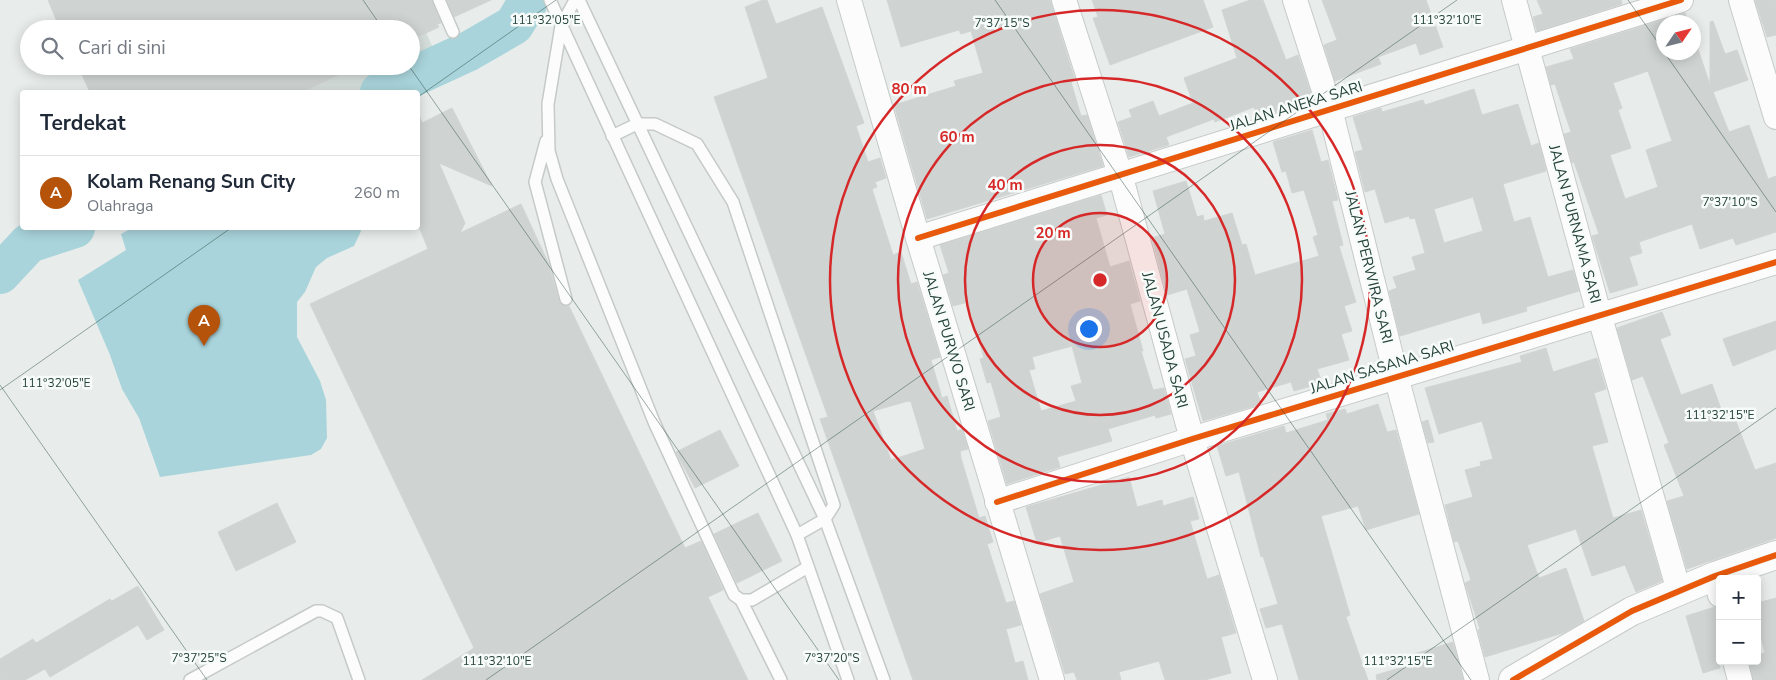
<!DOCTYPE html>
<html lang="id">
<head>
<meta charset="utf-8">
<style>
  body { margin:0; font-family:"Nunito Sans",sans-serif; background:#f2f2f3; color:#1f2937 }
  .controls { position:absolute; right:15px; bottom:15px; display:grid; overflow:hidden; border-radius:5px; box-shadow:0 2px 12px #0003 }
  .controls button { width:45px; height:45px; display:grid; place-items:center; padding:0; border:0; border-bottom:1px solid #e0e1e3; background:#fff; color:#1f2937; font:25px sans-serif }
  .compass { position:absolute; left:1656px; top:15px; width:45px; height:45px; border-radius:50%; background:#fff; box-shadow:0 2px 12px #0003; rotate:55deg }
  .you { position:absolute; left:1088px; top:328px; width:18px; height:18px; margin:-12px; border:4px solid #fff; border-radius:50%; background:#1a73e8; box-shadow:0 0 0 8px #1a73e833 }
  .badge { display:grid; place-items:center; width:32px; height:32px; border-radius:50%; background:#b45309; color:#fff; font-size:16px; font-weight:700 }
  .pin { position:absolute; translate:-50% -41px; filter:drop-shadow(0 1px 2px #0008) }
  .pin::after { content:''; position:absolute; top:26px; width:18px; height:15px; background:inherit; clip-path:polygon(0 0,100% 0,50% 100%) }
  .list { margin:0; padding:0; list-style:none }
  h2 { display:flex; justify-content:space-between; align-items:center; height:65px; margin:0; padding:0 20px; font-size:21px }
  h2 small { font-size:16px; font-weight:400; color:#747a83 }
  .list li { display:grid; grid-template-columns:32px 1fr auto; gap:15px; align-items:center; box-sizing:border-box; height:75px; padding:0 20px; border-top:1px solid #e0e1e3 }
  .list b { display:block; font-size:19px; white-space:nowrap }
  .list p { margin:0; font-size:16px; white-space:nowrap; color:#747a83 }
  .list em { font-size:16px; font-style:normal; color:#747a83 }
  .icon { flex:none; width:28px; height:28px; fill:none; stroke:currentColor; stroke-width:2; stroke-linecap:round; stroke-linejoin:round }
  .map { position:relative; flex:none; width:1776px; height:680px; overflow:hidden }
  .search { position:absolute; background:#fff; box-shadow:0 2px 12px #0003; left:20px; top:20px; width:400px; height:55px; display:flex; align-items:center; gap:12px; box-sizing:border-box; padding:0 18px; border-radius:28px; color:#747a83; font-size:19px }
  .panel { position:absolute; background:#fff; box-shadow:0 2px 12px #0003; left:20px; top:90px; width:400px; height:140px; border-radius:5px }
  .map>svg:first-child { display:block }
</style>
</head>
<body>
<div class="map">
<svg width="1776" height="680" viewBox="0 0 1776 680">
  <rect width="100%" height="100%" fill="#e8edeb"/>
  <!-- built -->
  <polygon fill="#d6dedb" points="411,0 441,65 381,92 101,92 89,66 411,66"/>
  <!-- water -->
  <polygon fill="#a9d4db" points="132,228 360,228 361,231 354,246 327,258 316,267 305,292 297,302 297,337 320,381 326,400 327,438 321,449 311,455 160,477 139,418 122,389 110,355 78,280 126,250 121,234"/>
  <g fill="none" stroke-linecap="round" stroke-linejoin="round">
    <!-- river -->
    <g stroke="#a9d4db" stroke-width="40">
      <polyline points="380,92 469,51 514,25 529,0"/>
      <polyline points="0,274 29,243 75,228"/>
    </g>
  </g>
  <!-- building -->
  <g fill="#cfd4d2" stroke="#d1d6d4" fill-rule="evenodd">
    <polygon points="48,0 432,0 441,23 437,24 439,27 411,40 411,29 60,29"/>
    <polygon points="447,0 491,0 454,17"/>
    <path d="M 763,0 L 767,0 L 776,24 L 822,7 L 864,123 L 856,126 L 868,162 L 880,158 L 886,178 L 875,182 L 877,187 L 872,189 L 893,255 L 901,252 L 911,284 L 917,282 L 940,357 L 931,360 L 942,398 L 947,396 L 957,431 L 962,429 L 968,449 L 960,451 L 961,458 L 979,518 L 985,516 L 993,542 L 987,544 L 1006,603 L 1014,601 L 1021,625 L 1006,629 L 1015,663 L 1023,661 L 1028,680 L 913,680 L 820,419 L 828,417 L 714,97 L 768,78 L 745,7 ZM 908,401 L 911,402 L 925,449 L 891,460 L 873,411 Z"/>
    <polygon points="887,0 1050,0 1075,80 1071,82 1081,116 1087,115 1103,166 927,219 894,105 956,86 954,81 983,73 971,31 961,34 959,30 901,47"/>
    <polygon points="1092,0 1203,0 1213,27 1110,65 1093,18 1098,17"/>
    <polygon points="1250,0 1263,0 1286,60 1298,55 1313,100 1265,115 1263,110 1256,113 1254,107 1215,122 1214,119 1166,137 1169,145 1129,157 1118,122 1132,117 1129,110 1153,101 1159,116 1193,103 1184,78 1237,58 1222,10"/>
    <polygon points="1322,0 1426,0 1443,47 1420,55 1416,43 1378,57 1381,64 1335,81 1324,45 1337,40"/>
    <polygon points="1537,0 1621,0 1622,4 1537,31 1533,17 1543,14"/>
    <polygon points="1755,0 1776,0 1776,35 1767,37"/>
    <path d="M 1685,13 L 1688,22 L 1664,22 L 1664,52 L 1694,52 L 1694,37 L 1710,85 L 1710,22 L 1713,21 L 1725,54 L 1737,50 L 1748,80 L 1713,92 L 1729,132 L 1749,125 L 1768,179 L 1776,176 L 1776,232 L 1736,245 L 1733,238 L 1700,249 L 1692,224 L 1639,242 L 1642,253 L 1629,257 L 1638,285 L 1610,293 L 1592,236 L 1599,234 L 1574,162 L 1572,163 L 1564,134 L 1571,132 L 1555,84 L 1551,85 L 1546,67 L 1574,59 L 1570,49 ZM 1648,71 L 1672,141 L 1646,150 L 1658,187 L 1625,199 L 1610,155 L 1631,148 L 1618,110 L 1622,108 L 1613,83 Z"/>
    <polygon points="78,66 357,66 302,92 90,92"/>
    <path d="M 1474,89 L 1482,115 L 1518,104 L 1531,146 L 1539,143 L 1546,171 L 1503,184 L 1514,222 L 1530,217 L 1548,277 L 1573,270 L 1579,291 L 1526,307 L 1527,311 L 1483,324 L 1480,312 L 1400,336 L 1389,291 L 1397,288 L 1393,277 L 1416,270 L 1412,257 L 1425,253 L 1415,218 L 1410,219 L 1409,216 L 1385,223 L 1375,189 L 1365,192 L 1355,152 L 1363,150 L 1353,117 L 1381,108 L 1382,112 L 1423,100 L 1425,105 ZM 1473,197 L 1483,231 L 1444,243 L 1434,209 Z"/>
    <polygon points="452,108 492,186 439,163 465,223 460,233 521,204 548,262 559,301 564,306 569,306 685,548 701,541 723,590 708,597 748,680 422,680 474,648 310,304 428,249 418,224 418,112 422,123"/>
    <polygon points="1312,130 1321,162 1328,160 1338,200 1332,201 1343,245 1339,246 1356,302 1344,306 1352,331 1341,334 1349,360 1317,369 1322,383 1294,391 1291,382 1257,392 1261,404 1203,421 1185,359 1196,356 1190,335 1200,332 1187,289 1167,295 1152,238 1165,234 1153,191 1186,181 1197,217 1203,215 1204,221 1232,213 1242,245 1246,244 1255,275 1319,256 1313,237 1318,235 1304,190 1292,193 1286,171 1282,172 1273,142"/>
    <path d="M 1101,195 L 1107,215 L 1096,218 L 1110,267 L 1129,261 L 1140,301 L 1130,304 L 1143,351 L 1141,351 L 1153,390 L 1164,388 L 1171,414 L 1156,418 L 1155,415 L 1108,429 L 1112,441 L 1057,457 L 1060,467 L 1007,484 L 988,421 L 1001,417 L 991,382 L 987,383 L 980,359 L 984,358 L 968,302 L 953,306 L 943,275 L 949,273 L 940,245 ZM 1072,346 L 1082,383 L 1071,386 L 1076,401 L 1041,411 L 1029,370 L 1035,369 L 1032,357 Z"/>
    <polygon points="1662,312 1671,335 1660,339 1681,395 1712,384 1726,423 1735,419 1755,470 1776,463 1776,538 1687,569 1667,501 1684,496 1664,445 1669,443 1643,376 1632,380 1617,328"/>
    <polygon points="1776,321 1776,349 1733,366 1723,339"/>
    <polygon points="1546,348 1553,372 1597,358 1606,389 1594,393 1608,442 1592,446 1613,518 1641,510 1662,581 1636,592 1625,565 1592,576 1576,529 1527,545 1539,578 1566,568 1584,621 1563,633 1485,657 1478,630 1480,629 1465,583 1471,580 1458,541 1454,542 1445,505 1473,497 1465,470 1481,466 1480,462 1493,459 1482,421 1439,434 1425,388 1522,362 1520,356"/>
    <polygon points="1378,404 1387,432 1396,430 1419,514 1366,530 1358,506 1321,516 1350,615 1346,617 1368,680 1299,680 1282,624 1266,628 1260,609 1278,604 1263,556 1261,557 1239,472 1226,476 1217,446 1284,426 1286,433 1328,420 1326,414 1345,409 1347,414"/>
    <polygon points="1428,420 1434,442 1428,443 1422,422"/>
    <polygon points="720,430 739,466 695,488 676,452"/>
    <polygon points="1129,477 1137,507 1162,500 1163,506 1193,497 1199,519 1190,521 1207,579 1219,575 1236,633 1221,637 1231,673 1205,680 1165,680 1159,661 1119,672 1121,680 1077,680 1074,672 1065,674 1040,594 1074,582 1060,536 1037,543 1026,507"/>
    <polygon points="277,503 296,542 236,571 218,532"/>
    <polygon points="758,513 782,561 737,583 714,534"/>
    <polygon points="138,586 164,630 147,640 138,625 50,677 45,669 25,680 0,680 0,659 33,639 36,643 110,599 112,601"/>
    <polygon points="1776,598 1776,680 1753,680 1749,661 1757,661 1757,655 1765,653 1757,622 1757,603"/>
    <polygon points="1715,607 1720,608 1720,668 1703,673 1686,616"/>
    <polygon points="1453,642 1463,680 1377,680 1376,675 1417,663 1414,654"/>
  </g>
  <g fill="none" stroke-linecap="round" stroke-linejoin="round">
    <defs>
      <g id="service">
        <polyline points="439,0 453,32"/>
        <polyline points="550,0 797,535 848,680"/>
        <polyline points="575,0 561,26 548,104 549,151 557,179 654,422 734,595 741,600 752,600 808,567"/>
        <polyline points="579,0 825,519 884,680"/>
        <polyline points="612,136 637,124 655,124 697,144 733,202 834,505 825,519 797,535"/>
        <polyline points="546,141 535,182 566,299"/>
        <polyline points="741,600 781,680"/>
        <polyline points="190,680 316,611 322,611 337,618 359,680"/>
      </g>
      <g id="minor">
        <polyline points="849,0 918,238 1052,680"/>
        <polyline points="1064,0 1120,174 1192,439 1265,680"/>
        <polyline points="1295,0 1330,109 1396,376 1477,680"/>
        <polyline points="1514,0 1599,314 1679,591"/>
        <polyline points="1741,0 1776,117"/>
        <polyline points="918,238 1681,0"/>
        <polyline points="997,502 1192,439 1776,262"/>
        <polyline points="1715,576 1720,595"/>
        <polyline points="1735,661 1740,680"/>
      </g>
      <polyline id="tertiary" points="1513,680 1632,611 1715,576 1776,555"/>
    </defs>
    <!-- service casing -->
    <use href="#service" stroke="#c5cac8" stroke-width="14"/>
    <!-- minor casing -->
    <use href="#minor" stroke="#c5cac8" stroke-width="26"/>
    <!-- tertiary casing -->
    <use href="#tertiary" stroke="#c5cac8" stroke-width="30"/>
    <!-- service -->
    <use href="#service" stroke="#fcfcfc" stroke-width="11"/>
    <!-- minor -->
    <use href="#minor" stroke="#fcfcfc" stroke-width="24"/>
    <!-- tertiary -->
    <use href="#tertiary" stroke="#fcfcfc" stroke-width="28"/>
    <defs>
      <g id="cycleway">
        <polyline points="918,238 1681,0"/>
        <polyline points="997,502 1192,439 1776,262"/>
        <polyline points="1513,680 1632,611 1715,576 1776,555"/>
      </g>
    </defs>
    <!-- cycleway casing -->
    <use href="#cycleway" stroke="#f7fbf9" stroke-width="9"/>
    <!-- cycleway -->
    <use href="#cycleway" stroke="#e8590c" stroke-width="6"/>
  </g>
  <!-- ticks -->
  <path fill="none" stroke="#24423a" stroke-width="1" stroke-opacity="0.45" d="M 363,0 L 383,29M 995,0 L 1471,680M 1628,0 L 1664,51M 1664,52 L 1776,212M 409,66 L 839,680M 418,97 L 556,0M 0,385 L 207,680M 0,390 L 231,228M 486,680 L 1457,0M 1387,680 L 1776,408"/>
  <!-- distance rings -->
  <circle cx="1100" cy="280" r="67" fill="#d62828" fill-opacity=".12"/>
  <g fill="none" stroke="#d62828" stroke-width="2.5">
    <circle cx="1100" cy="280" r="67"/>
    <circle cx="1100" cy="280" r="135"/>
    <circle cx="1100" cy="280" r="202"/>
    <circle cx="1100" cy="280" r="270"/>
  </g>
  <g text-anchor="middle" stroke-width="5" stroke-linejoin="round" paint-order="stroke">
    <!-- street labels -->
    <g font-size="15" fill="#24423a" stroke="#f7fbf9">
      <text transform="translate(1296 106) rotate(-17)" y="5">JALAN ANEKA SARI</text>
      <text transform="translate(1575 224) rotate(75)" y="5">JALAN PURNAMA SARI</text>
      <text transform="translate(1369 267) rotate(76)" y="5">JALAN PERWIRA SARI</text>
      <text transform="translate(1165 340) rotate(75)" y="5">JALAN USADA SARI</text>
      <text transform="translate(949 341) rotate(73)" y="5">JALAN PURWO SARI</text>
      <text transform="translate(1382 367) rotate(-17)" y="5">JALAN SASANA SARI</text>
    </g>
  </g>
  <g font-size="12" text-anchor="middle" fill="#24423a" stroke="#f7fbf9" stroke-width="5" stroke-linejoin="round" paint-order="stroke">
    <text x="546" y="24">111°32'05"E</text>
    <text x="1447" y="24">111°32'10"E</text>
    <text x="1002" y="27">7°37'15"S</text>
    <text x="1730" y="206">7°37'10"S</text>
    <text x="56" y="387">111°32'05"E</text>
    <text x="1720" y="419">111°32'15"E</text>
    <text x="199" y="662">7°37'25"S</text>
    <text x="832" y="662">7°37'20"S</text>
    <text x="497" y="665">111°32'10"E</text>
    <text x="1398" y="665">111°32'15"E</text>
  </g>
  <circle cx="1100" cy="280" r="8" fill="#d62828" stroke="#f7fbf9" stroke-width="2.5"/>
  <g font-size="15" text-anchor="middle" font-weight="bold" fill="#d62828" stroke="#f7fbf9" stroke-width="5" stroke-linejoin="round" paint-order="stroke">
    <text x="909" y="94">80 m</text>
    <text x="957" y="142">60 m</text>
    <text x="1005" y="190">40 m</text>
    <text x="1053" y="238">20 m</text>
  </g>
</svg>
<div class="controls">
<button>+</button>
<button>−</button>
</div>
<svg class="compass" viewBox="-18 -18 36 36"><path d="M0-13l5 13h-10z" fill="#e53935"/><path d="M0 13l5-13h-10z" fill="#747a83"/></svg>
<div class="you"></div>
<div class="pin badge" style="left:204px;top:346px">A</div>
<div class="search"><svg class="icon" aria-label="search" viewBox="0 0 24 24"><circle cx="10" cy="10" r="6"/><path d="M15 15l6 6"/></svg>Cari di sini</div>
<section class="panel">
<h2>Terdekat<small></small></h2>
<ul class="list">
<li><span class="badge">A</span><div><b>Kolam Renang Sun City</b><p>Olahraga</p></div><em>260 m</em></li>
</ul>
</section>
</div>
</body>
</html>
